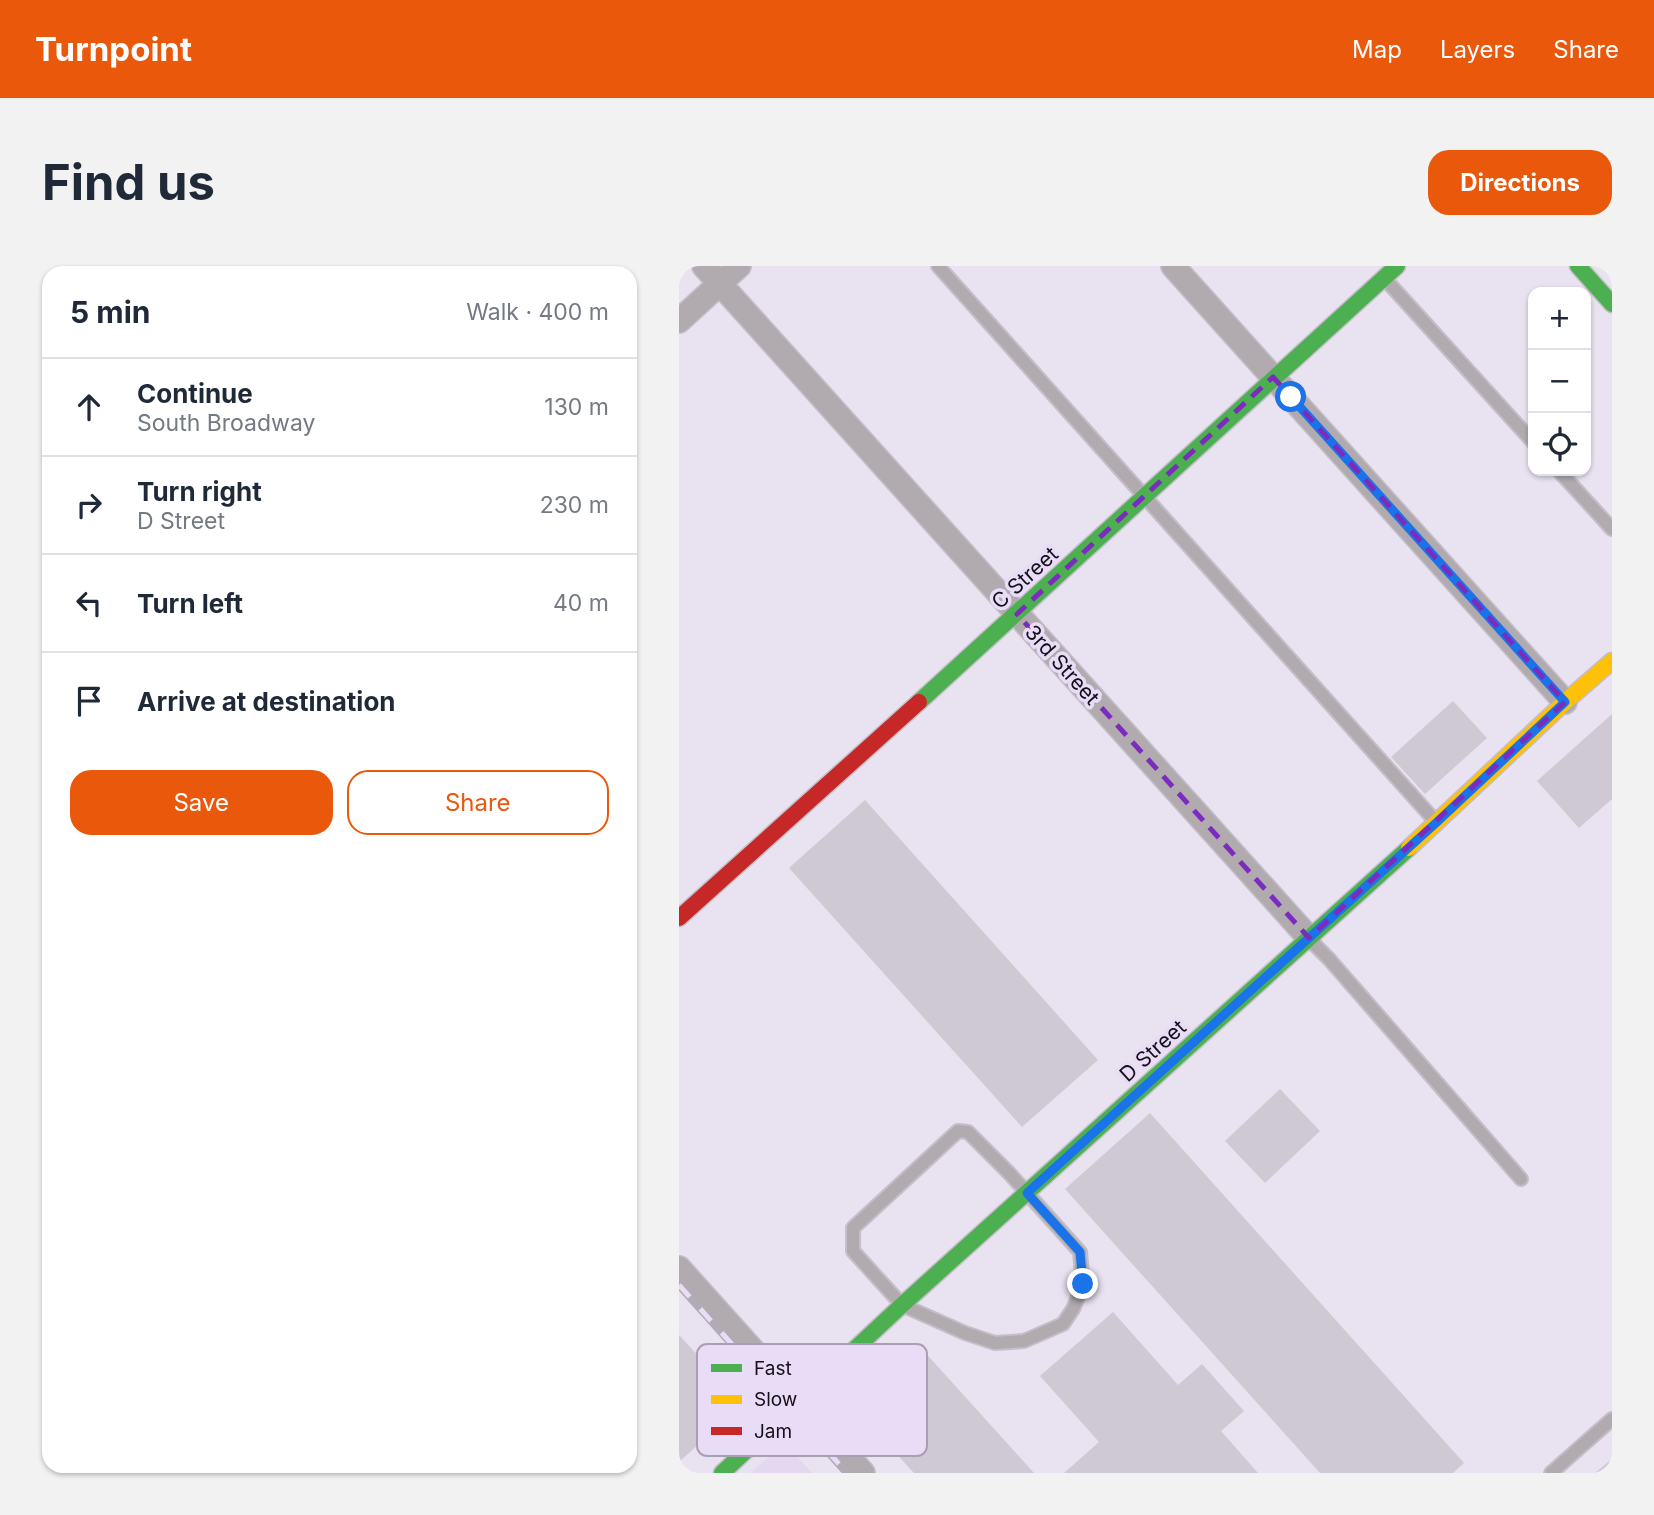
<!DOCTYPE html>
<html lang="en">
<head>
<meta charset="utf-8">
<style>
  body { margin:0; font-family:Inter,sans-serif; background:#f2f2f3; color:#1f2937 }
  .controls { position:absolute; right:21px; top:21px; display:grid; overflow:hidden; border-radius:14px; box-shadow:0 2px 5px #0004 }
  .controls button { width:63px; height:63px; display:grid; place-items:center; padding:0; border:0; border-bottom:2px solid #e0e1e3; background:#fff; color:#1f2937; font:35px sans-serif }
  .stop { position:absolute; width:21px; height:21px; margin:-16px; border:5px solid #1a73e8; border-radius:50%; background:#fff }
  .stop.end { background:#1a73e8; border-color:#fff; box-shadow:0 2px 7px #0008 }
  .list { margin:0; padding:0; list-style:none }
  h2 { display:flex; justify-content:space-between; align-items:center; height:91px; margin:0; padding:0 28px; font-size:30px }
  h2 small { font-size:23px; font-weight:400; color:#747a83 }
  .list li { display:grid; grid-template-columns:46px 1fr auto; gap:21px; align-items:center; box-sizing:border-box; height:98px; padding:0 28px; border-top:2px solid #e0e1e3 }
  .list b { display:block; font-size:26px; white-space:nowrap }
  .list p { margin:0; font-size:23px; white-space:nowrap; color:#747a83 }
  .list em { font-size:23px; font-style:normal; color:#747a83 }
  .actions { display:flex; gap:14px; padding:21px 28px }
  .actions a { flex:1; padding:16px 0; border:2px solid #ea580c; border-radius:21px; text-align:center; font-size:24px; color:#ea580c }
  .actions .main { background:#ea580c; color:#fff }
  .icon { flex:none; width:38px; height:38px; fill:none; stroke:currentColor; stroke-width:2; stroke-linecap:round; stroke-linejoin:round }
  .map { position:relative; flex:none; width:933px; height:1207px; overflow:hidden; border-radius:21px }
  header { display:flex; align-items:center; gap:42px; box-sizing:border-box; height:98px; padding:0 35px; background:#ea580c; color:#fff }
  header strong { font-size:33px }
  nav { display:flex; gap:38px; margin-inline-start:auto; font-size:24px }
  .intro { display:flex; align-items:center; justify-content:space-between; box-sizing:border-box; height:168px; padding:0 42px }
  h1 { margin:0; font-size:49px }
  .button { padding:18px 32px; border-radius:21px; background:#ea580c; color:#fff; font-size:24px; font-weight:700 }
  main { display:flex; gap:42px; padding:0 42px }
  aside { flex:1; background:#fff; border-radius:21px; box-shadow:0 2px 5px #0004 }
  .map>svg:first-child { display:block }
</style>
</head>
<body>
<header>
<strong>Turnpoint</strong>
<nav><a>Map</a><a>Layers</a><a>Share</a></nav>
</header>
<div class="intro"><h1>Find us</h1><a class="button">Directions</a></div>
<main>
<aside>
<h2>5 min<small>Walk · 400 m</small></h2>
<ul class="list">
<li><svg class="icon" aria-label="ahead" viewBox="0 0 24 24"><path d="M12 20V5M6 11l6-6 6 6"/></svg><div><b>Continue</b><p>South Broadway</p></div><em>130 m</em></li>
<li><svg class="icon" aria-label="right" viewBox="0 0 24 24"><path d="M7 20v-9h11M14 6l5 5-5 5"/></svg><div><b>Turn right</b><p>D Street</p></div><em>230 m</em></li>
<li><svg class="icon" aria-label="left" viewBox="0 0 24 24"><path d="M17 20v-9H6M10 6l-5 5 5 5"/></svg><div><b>Turn left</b></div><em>40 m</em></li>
<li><svg class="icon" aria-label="arrive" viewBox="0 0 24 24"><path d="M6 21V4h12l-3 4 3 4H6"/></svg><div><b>Arrive at destination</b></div></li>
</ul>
<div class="actions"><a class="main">Save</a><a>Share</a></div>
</aside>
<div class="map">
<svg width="933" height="1207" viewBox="0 0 933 1207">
  <rect width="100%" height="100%" fill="#e9e2f1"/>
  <!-- built -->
  <polygon fill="#e4d8f1" points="105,1176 133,1207 72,1207"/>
  <!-- building -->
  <g fill="#cfc9d4">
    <polygon points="774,435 808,472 746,528 712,491"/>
    <polygon points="933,448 933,533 900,562 858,515"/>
    <polygon points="186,534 419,794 343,861 110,602"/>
    <polygon points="601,823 641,865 586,917 546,875"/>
    <polygon points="471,847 785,1197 774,1207 641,1207 386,923"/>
    <polygon points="434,1046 499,1119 523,1098 565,1145 542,1165 579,1207 385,1207 420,1176 361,1110"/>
    <polygon points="0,1069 64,1138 0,1196"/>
    <polygon points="242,1082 355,1207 235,1207 175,1142"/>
    <polygon points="933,1193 933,1207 916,1207"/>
  </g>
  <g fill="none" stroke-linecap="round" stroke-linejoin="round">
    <defs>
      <g id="lane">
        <polyline points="259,0 757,556"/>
        <polyline points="706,13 854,176"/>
        <polyline points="880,205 933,263"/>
        <polyline points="630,673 650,693 842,913"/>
        <polygon points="279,865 289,866 330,907 401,986 404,1019 394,1043 384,1058 345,1075 316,1077 286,1067 223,1039 174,985 174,962"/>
        <polyline points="872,1207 933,1153"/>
      </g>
      <g id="street">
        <polyline points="25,0 630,672"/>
        <polyline points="494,0 886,436"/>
        <polyline points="0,55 60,0"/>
        <polyline points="0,1002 184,1207"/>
      </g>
      <g id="fast">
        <polyline points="899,0 933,38"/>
        <polyline points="240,436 718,0"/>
        <polyline points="43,1207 223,1039 730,582"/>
      </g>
      <polyline id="slow" points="730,582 886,436 933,395"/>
      <polyline id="jam" points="0,652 240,436"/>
    </defs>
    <!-- lane casing -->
    <use href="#lane" stroke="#c3bec8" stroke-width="16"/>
    <!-- street casing -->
    <use href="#street" stroke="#c3bec8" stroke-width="26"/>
    <!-- fast casing -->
    <use href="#fast" stroke="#c3bec8" stroke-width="19"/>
    <!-- slow casing -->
    <use href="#slow" stroke="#c3bec8" stroke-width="19"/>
    <!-- jam casing -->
    <use href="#jam" stroke="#c3bec8" stroke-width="19"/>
    <!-- lane -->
    <use href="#lane" stroke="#b1abb0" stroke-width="12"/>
    <!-- street -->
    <use href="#street" stroke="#b1abb0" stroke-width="23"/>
    <!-- fast -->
    <use href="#fast" stroke="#4caf50" stroke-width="16"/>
    <!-- slow -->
    <use href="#slow" stroke="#ffc107" stroke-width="16"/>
    <!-- jam -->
    <use href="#jam" stroke="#c62828" stroke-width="16"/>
    <defs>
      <polyline id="rail" points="0,1019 168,1207"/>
    </defs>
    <!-- rail casing -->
    <use href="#rail" stroke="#b0abb4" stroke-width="8"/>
    <!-- rail -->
    <use href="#rail" stroke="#e9dcf7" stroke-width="5" stroke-dasharray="16" stroke-linecap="butt"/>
  </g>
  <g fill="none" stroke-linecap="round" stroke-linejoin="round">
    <!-- route -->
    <polyline stroke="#1a73e8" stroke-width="9" points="404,1018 401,986 348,927 758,556 886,436 612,131"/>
  </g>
  <!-- marked area -->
  <path fill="none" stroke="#7b2cbf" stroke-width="5" stroke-dasharray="14 9" stroke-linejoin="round" d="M 594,111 L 886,436 L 630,672 L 338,348 Z"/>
  <g text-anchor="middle" stroke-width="7" stroke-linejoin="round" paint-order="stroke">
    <!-- street labels -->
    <g font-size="21" fill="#151019" stroke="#e9dcf7">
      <text transform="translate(346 312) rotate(-42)" y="7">C Street</text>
      <text transform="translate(383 399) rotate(48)" y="7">3rd Street</text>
      <text transform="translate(474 785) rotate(-42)" y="7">D Street</text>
    </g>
  </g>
  <!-- legend -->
  <rect x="18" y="1078" width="230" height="112" rx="10" fill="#e9dcf7" stroke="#a99fb4" stroke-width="2"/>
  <rect x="32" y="1098" width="31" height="8" fill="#4caf50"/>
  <rect x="32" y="1129" width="31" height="9" fill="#ffc107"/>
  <rect x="32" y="1161" width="31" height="8" fill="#c62828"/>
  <g font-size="19" fill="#151019">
    <text x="75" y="1109">Fast</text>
    <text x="75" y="1140">Slow</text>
    <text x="75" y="1172">Jam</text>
  </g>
</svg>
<div class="controls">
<button>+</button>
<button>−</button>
<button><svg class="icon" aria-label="locate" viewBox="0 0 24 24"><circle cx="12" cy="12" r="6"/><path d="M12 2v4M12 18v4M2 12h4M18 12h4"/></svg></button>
</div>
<div class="stop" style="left:612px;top:131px"></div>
<div class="stop end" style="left:404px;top:1018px"></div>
</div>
</main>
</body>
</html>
